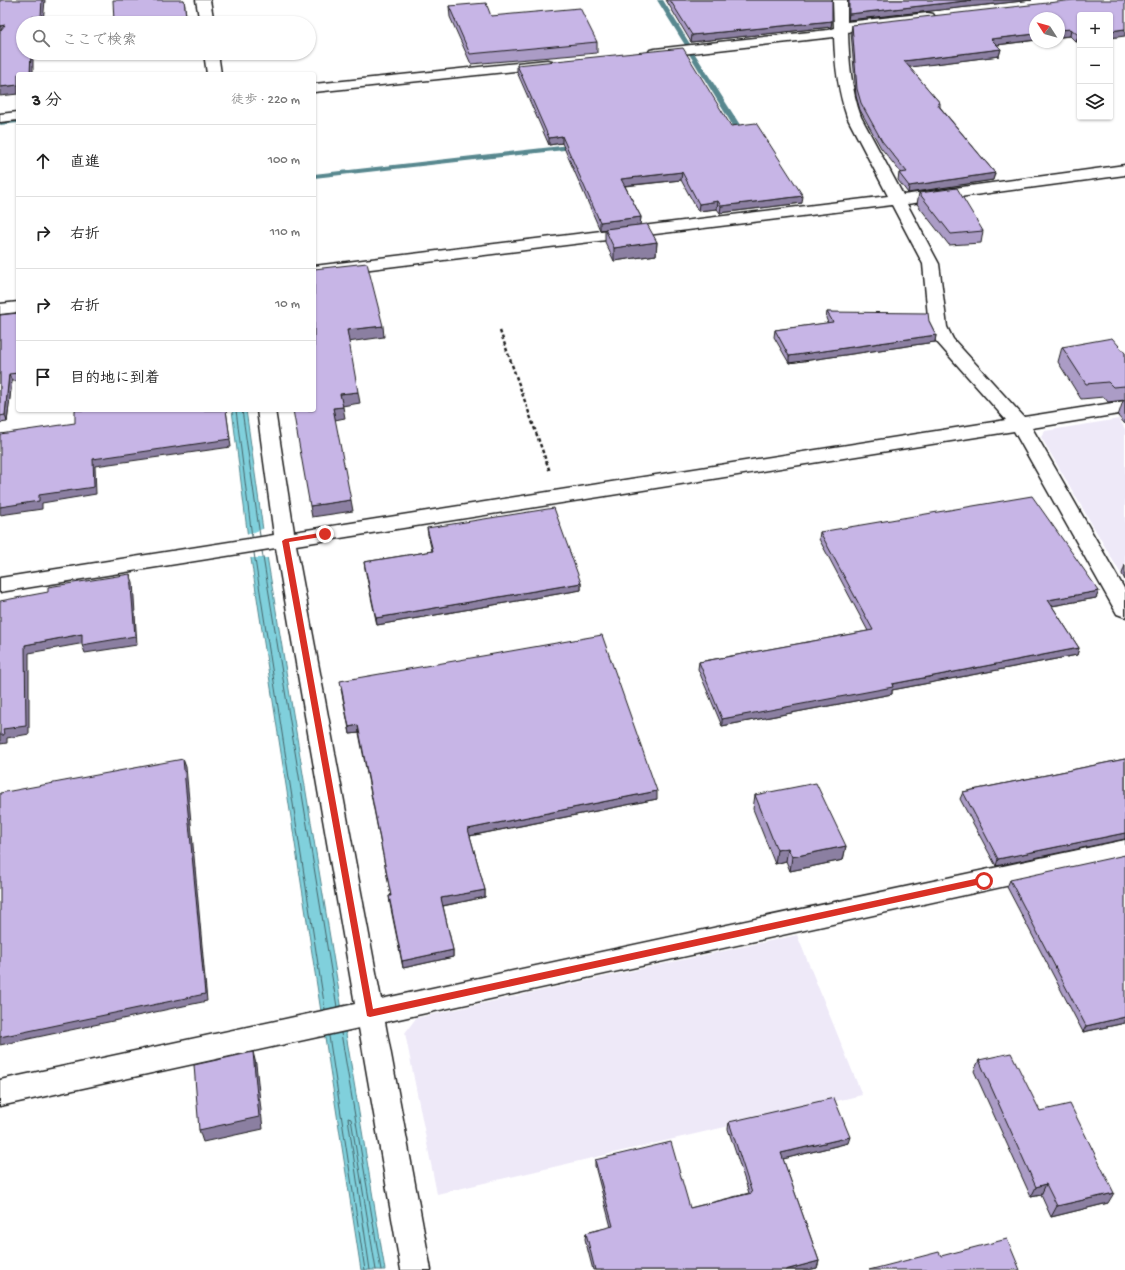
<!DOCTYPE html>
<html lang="ja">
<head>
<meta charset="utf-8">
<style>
  body { margin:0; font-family:"Gochi Hand","Klee One",sans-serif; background:#f6f6f6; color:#222 }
  .controls { position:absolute; right:12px; top:12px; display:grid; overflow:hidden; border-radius:4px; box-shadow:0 1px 3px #0004 }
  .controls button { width:36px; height:36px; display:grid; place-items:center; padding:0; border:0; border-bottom:1px solid #e0e0e0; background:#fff; color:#222; font:20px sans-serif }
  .compass { position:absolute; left:1029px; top:12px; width:36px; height:36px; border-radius:50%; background:#fff; box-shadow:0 1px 3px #0004; rotate:306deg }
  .stop { position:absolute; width:12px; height:12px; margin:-9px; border:3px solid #d93025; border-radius:50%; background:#fff }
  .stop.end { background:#d93025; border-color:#fff; box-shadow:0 1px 4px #0008 }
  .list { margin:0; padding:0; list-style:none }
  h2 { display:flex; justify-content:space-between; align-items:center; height:52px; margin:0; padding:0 16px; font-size:17px }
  h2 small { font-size:13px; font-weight:400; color:#767676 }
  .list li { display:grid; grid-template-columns:26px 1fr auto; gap:12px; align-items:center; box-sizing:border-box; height:72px; padding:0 16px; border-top:1px solid #e0e0e0 }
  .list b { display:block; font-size:15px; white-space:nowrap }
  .list em { font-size:13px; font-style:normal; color:#767676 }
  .icon { flex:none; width:22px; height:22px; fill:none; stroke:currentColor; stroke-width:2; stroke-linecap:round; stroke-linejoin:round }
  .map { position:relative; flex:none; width:1125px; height:1270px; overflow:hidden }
  .search { position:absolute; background:#fff; box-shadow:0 1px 3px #0004; left:16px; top:16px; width:300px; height:44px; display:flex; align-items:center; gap:10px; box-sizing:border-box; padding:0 14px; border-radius:22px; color:#767676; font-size:15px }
  .panel { position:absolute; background:#fff; box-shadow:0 1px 3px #0004; left:16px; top:72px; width:300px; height:340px; border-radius:4px }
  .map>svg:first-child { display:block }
</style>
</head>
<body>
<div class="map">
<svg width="1125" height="1270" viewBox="0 0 1125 1270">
  <rect width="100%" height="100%" fill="#fff"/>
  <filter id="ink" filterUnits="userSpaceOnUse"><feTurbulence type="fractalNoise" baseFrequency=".025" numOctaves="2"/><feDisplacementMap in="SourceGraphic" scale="8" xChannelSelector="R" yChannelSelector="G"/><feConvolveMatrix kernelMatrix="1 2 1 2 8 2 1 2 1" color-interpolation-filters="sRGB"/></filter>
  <g filter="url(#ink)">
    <!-- built -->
    <g fill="#eee9f8">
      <polygon points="1119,419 1125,429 1125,581 1041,437 1045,431"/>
      <polygon points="797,935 862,1095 437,1194 405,1033 416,1018"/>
    </g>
    <!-- water -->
    <polygon fill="#80d0dc" stroke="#58888f" points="232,410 246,410 265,544 385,1270 361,1270 249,546"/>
    <!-- pier -->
    <polygon fill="#fff" points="265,528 269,558 249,558 246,535"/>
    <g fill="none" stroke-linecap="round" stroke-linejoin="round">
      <!-- shore -->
      <g stroke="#446469" stroke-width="1">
        <polyline points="236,410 252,537"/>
        <polyline points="242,410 260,536"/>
        <polyline points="262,551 337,1007"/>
        <polyline points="254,553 325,1009"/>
        <polyline points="341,1033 381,1270"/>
        <polyline points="329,1036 365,1270"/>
        <polyline points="370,1270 348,1118 351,1119 376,1270"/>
      </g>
      <!-- stream -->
      <g fill="#58888f" fill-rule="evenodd">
        <polygon points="657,0 663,0 690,44 689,45 685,45"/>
        <polygon points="690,53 695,54 742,128 741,130 727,131 723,129 733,126 689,54"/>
        <polygon points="18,119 18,123 0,125 0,121"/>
        <polygon points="579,144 582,144 582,148 314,178 314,174"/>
      </g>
      <defs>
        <g id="minor">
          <polygon points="196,0 210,0 214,23 200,23"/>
          <path d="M 833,0 L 847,0 L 847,22 L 928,13 L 933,14 L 935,17 L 933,20 L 928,21 L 855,29 L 848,32 C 849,61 851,89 861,117 L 903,195 L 1125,165 L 1125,175 L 907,204 L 939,264 L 947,327 L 953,339 L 1024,417 L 1125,401 L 1125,413 L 1032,428 L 1125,590 L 1125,617 L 1117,614 L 1014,431 L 296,545 L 381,999 L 1125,840 L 1125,860 L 385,1022 L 431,1270 L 401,1270 L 359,1028 L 0,1106 L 0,1080 L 355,1004 L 276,548 L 0,592 L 0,578 L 274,535 L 257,410 L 275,410 L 294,532 L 1006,420 L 936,341 L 929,327 L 923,264 L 892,205 L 314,276 L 314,266 L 888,196 L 847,117 C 838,91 835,65 834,37 L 655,57 L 650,56 L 648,53 L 650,50 L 655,49 L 828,30 L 834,28 Z"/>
          <polygon points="204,53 218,53 221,74 207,74"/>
          <polygon points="547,60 552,61 554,64 552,67 314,92 314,84"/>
          <polygon points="18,112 18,120 0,122 0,114"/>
          <polygon points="18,302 18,312 0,314 0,304"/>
        </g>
      </defs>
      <!-- minor casing -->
      <use href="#minor" stroke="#1c1c1c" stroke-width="3"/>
      <!-- path -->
      <polyline stroke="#1c1c1c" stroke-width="2.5" stroke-dasharray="3.5 2.5" stroke-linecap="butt" points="500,331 550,472"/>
      <!-- minor -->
      <use href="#minor" fill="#fff" fill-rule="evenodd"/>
    </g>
    <!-- wall -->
    <g fill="#ab9cc6" stroke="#1c1c1c">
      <polygon points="666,0 832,0 831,27 691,42"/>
      <polygon points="848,0 1032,0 848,20"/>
      <polygon points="449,6 491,16 597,42 597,53 471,64 450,17"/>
      <polygon points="1080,15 1080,41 1076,42 1070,36 997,45 1001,49 999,56 909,67 940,103 940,107 995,173 993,180 908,193 898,180 899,173 901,173 881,148 860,110 856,96 851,32 852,25"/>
      <polygon points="517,65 731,126 802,203 720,213 717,209 698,211 681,180 625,186 641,217 640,224 657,242 656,255 614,261 605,242 605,229 600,230 562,143 549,145 517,72"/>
      <polygon points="919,193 983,231 981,243 949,245 917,204"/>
      <polygon points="827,312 929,321 936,335 935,342 789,363 774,337 775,330 828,323 826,318"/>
      <polygon points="18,313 18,381 12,381 7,422 0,423 0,315"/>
      <polygon points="1062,347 1125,353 1125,400 1108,402 1104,397 1081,399 1058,362"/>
      <polygon points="1125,400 1125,424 1118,416 1123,401"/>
      <polygon points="427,528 581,583 581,590 377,625 365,569 364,562 432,551 428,535"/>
      <polygon points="820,532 1099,591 1096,598 1052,606 1079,648 1077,655 892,690 892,694 722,726 698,669 699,662 868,631 819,539"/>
      <polygon points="1125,565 1125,580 1122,574"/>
      <polygon points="341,689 657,799 470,836 485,890 485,897 443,906 453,950 453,957 403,968 390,904 389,896 391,896 359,733 350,734"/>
      <polygon points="1125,759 1125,839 996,866 960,799 963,792"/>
      <polygon points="755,795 846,846 843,860 790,871 786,861 775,864 753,809"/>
      <polygon points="1010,880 1125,1023 1083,1032 1007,887"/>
      <polygon points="979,1060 1040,1111 1108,1203 1051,1217 1041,1195 1031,1197 974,1071"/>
      <polygon points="729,1122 848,1143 783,1159 819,1261 817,1268 808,1270 593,1270 585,1239 586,1233 611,1227 595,1166 595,1160 690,1208 749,1193 728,1129"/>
    </g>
    <!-- shaded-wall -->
    <g fill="#8b7fa1" stroke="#1c1c1c">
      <polygon points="42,0 45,0 43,23 32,23 32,17"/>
      <polygon points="184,0 187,22 181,23 118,23"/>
      <polygon points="974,0 1032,0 848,20 849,14"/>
      <polygon points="832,21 831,27 691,42 692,35"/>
      <polygon points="5,25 0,34 0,26"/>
      <polygon points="1071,29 1070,36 1059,37 1059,30"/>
      <polygon points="1125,29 1125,36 1110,38 1110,31"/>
      <polygon points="1035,34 1035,40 989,46 991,39"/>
      <polygon points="1078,35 1080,35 1080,41 1076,42"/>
      <polygon points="1001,49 999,56 903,68 904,61"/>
      <polygon points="31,53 33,53 33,74 30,74"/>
      <polygon points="18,85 18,94 0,96 0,87"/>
      <polygon points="562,136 562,143 549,145 549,138"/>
      <polygon points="682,172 681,180 621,186 621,179"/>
      <polygon points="995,173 993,180 908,193 909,186"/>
      <polygon points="803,196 802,203 720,213 721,206"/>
      <polygon points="718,201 717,209 698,211 699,204"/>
      <polygon points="641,217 640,225 600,230 600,222"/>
      <polygon points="657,242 656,255 614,261 614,248"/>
      <polygon points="383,326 384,337 348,342 347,330"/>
      <polygon points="936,335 935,342 789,363 789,356"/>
      <polygon points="9,374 12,381 7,422 5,415"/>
      <polygon points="358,392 360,403 342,406 340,394"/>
      <polygon points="343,407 345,418 335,420 333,408"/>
      <polygon points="226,410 231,447 95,466 96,494 42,503 42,509 0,515 0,507 39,495 93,459"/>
      <polygon points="351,500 353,511 312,517 310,506"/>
      <polygon points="130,574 133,582 137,645 85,653 82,645"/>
      <polygon points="581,583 581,590 377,625 376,618"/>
      <polygon points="1099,591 1096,598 1046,607 1048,600"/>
      <polygon points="82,634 85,643 29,653 29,734 7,738 7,743 0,744 0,735 3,729 25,645"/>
      <polygon points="1079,648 1077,655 892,690 892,694 722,726 722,719 892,684"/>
      <polygon points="358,725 359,733 350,734 349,727"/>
      <polygon points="183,759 186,767 207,1001 0,1045 0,1037"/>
      <polygon points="657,791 657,799 469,836 468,829"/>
      <polygon points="1125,833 1125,839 996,866 998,859"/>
      <polygon points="846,846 843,860 790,871 792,857"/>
      <polygon points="788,848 786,861 775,864 777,850"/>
      <polygon points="485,890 485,897 442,906 441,898"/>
      <polygon points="453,950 453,957 403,968 402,961"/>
      <polygon points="1125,1017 1125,1023 1083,1032 1086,1026"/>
      <polygon points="253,1052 256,1064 263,1129 203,1142 199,1130"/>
      <polygon points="850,1137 848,1143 779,1160 781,1153"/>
      <polygon points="1046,1184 1041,1195 1031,1197 1036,1187"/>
      <polygon points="1114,1193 1108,1203 1051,1217 1057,1206"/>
      <polygon points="819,1261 817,1268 808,1270 785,1270"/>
    </g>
    <!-- building -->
    <g fill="#c7b5e6" stroke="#1c1c1c">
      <polygon points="0,0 42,0 41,16 32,17 32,23 23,23 23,53 31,53 30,74 18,74 18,85 0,87 0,31 5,25 0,26"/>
      <polygon points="113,0 184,0 186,16 114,23"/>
      <polygon points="670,0 832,0 832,21 692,35"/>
      <polygon points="849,0 974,0 849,14"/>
      <polygon points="1074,0 1125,0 1125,29 1110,31 1110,15 1080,15 1080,35 1078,35 1071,29 1059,30 1059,18 1035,18 1035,34 991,39 1001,49 904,61 940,103 937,104 995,173 909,186 899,173 907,172 882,141 861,103 857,89 852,25"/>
      <polygon points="486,3 491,16 580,8 597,42 470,54 449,6"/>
      <polygon points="683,48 731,126 756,123 803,196 721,206 718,201 699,204 682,172 621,179 641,217 600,222 562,136 549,138 517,65"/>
      <polygon points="957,188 983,231 951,234 919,193"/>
      <polygon points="647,224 657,242 614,248 605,229"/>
      <polygon points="367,263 383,326 347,330 358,392 340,394 343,407 333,408 351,500 310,506 293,410 314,410 314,269"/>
      <polygon points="827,312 928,313 929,321 936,335 789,356 775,330 833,322"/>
      <polygon points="18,313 18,373 9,374 5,415 0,416 0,315"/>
      <polygon points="1112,338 1125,353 1125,386 1113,387 1108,382 1086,384 1062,347"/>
      <polygon points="75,410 226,410 230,439 93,459 94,487 39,495 39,501 0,507 0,434 75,423"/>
      <polygon points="1032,496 1099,591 1048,600 1079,648 892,684 893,687 722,719 699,662 873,630 820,532"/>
      <polygon points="554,508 581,583 376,618 364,562 433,551 427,528"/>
      <polygon points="130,574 135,636 82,645 82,634 25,645 26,726 3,729 4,735 0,735 0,601 48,592 48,587"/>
      <polygon points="602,635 657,791 468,829 485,890 441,898 453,950 402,961 389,896 391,896 358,725 349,727 340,681"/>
      <polygon points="183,759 205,994 0,1037 0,793"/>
      <polygon points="1125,759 1125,833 998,859 963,792"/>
      <polygon points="816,783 846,846 792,857 788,848 777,850 755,795"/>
      <polygon points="1125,855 1125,1017 1086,1026 1010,880"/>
      <polygon points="253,1052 259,1117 199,1130 194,1065"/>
      <polygon points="1011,1053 1040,1111 1070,1104 1114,1193 1057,1206 1046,1184 1036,1187 979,1060"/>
      <polygon points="834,1098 850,1137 781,1153 819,1261 785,1270 595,1270 586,1233 613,1226 595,1160 671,1142 690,1208 752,1193 729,1122"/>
      <polygon points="1007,1239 1020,1270 869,1270 939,1252 941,1256"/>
    </g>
  </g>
  <!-- route -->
  <polygon fill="#d93025" points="325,532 328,534 327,536 289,542 373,1009 984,877 986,878 986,883 370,1017 367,1016 282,541 285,539"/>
</svg>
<div class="controls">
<button>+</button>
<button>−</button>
<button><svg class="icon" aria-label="layers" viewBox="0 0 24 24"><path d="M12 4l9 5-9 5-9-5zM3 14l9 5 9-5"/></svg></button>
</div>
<svg class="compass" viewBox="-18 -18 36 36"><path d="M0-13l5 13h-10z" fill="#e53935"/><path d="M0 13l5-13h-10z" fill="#767676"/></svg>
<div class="stop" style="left:984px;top:881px"></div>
<div class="stop end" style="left:325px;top:534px"></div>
<div class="search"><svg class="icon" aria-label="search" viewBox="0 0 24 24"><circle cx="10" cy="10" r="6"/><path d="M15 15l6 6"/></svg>ここで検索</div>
<section class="panel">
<h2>3 分<small>徒歩 · 220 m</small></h2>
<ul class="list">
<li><svg class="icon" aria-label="ahead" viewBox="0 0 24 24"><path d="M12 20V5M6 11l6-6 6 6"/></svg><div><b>直進</b></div><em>100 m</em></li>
<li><svg class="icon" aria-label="right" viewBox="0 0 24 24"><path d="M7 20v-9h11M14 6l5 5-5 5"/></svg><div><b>右折</b></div><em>110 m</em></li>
<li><svg class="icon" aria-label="right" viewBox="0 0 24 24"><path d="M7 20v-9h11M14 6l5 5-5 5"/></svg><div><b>右折</b></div><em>10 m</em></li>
<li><svg class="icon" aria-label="arrive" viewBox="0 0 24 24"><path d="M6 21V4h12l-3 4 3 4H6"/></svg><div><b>目的地に到着</b></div></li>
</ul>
</section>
</div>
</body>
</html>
